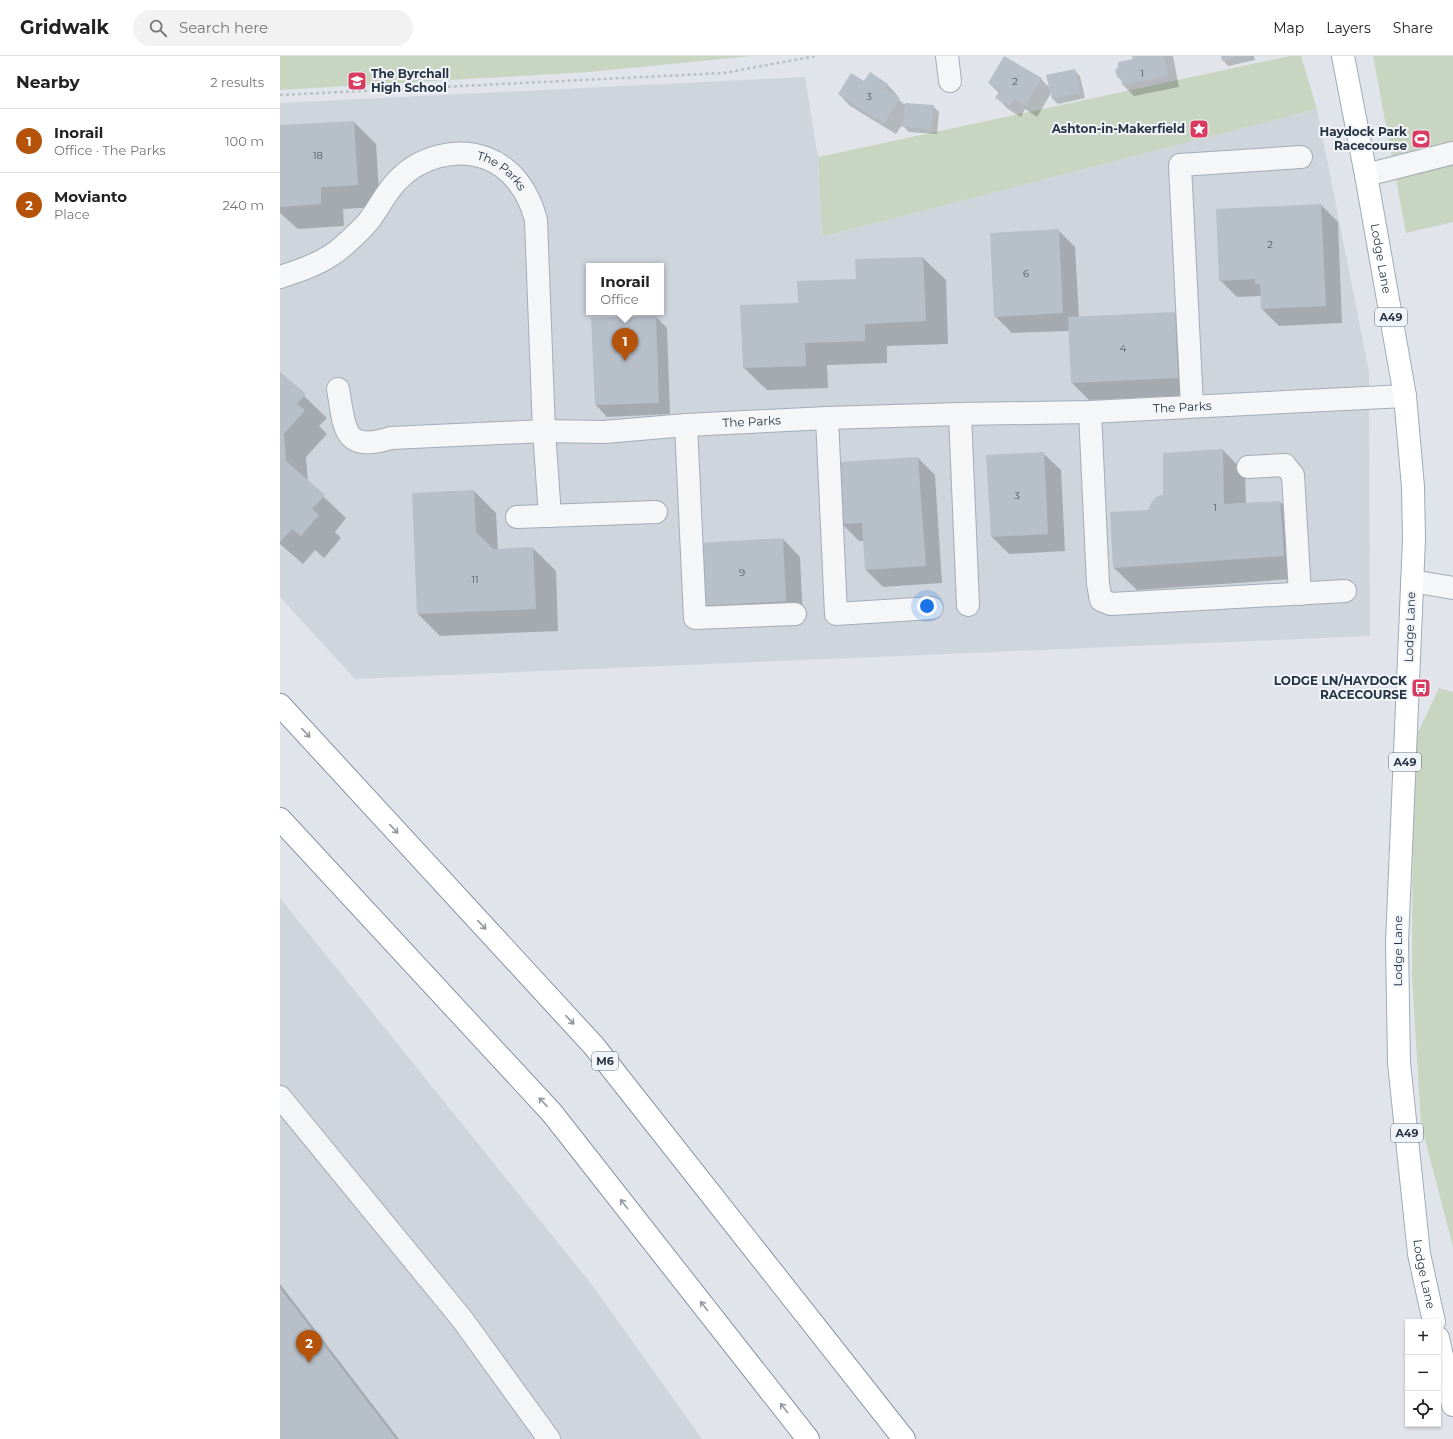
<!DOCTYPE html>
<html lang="en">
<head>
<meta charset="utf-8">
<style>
  body { margin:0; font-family:Montserrat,sans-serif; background:#f2f2f2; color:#222 }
  .controls { position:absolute; right:12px; bottom:12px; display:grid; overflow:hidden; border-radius:0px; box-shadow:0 1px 3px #0004 }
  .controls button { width:36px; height:36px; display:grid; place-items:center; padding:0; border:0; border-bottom:1px solid #e0e0e0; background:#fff; color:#222; font:20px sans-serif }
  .you { position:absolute; left:647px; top:550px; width:14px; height:14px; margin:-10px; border:3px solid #fff; border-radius:50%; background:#1a73e8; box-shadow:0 0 0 6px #1a73e833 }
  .badge { display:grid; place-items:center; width:26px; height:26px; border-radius:50%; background:#b45309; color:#fff; font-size:13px; font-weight:700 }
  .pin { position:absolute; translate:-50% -33px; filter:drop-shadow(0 1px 2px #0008) }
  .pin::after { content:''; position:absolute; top:21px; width:14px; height:12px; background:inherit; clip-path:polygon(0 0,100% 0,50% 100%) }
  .popup { position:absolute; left:306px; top:207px; width:78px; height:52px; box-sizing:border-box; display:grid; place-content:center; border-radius:0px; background:#fff; filter:drop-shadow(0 1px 3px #0005); font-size:13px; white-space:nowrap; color:#767676 }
  .popup b { font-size:15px; color:#222 }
  .popup::after { content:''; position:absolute; left:50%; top:100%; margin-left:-8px; border:8px solid transparent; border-top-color:#fff }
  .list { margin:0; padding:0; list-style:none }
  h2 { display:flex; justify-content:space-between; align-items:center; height:52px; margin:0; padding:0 16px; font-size:17px }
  h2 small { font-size:13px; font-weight:400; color:#767676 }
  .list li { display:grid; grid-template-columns:26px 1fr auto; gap:12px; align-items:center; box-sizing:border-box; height:64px; padding:0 16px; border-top:1px solid #e0e0e0 }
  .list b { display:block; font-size:15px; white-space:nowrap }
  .list p { margin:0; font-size:13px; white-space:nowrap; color:#767676 }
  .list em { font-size:13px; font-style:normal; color:#767676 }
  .icon { flex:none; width:22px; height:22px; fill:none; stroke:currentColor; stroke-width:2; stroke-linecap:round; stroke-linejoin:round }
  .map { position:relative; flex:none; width:1173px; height:1383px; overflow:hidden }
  header { display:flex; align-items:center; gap:24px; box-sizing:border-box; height:56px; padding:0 20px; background:#fff; border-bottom:1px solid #e0e0e0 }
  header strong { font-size:19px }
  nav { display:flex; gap:22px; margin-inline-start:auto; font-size:14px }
  .search { width:280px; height:36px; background:#f2f2f2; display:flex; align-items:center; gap:10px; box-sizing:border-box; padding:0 14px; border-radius:22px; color:#767676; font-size:15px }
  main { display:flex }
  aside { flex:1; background:#fff }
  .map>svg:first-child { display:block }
</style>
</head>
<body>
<header>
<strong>Gridwalk</strong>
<div class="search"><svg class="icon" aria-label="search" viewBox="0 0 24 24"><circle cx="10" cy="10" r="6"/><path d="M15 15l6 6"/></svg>Search here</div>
<nav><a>Map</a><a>Layers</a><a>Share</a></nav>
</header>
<main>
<aside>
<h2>Nearby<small>2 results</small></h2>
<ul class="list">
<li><span class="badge">1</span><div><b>Inorail</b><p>Office · The Parks</p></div><em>100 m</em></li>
<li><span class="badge">2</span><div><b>Movianto</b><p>Place</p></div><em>240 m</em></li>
</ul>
</aside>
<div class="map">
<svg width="1173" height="1383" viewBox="0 0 1173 1383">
  <rect width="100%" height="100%" fill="#e1e5eb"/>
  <!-- built -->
  <g fill="#ced5dd" fill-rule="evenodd">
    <path d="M 525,21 L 538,101 L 542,181 L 1037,53 L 1089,316 L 1090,580 L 75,623 L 0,541 L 0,47 ZM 309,210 L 381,210 L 381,256 L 309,256 Z"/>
    <polygon points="0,842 312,1229 422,1383 0,1383"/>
  </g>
  <!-- green -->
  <g fill="#c8d5c1">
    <polygon points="0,0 472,0 309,16 0,34"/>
    <polygon points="1010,0 1021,0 1037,53 542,181 538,101"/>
    <polygon points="1093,0 1173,0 1173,166 1126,177"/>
    <polygon points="1159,632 1173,636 1173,1191 1141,1068 1132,922 1133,687"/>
  </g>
  <!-- shadow -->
  <g fill="#0003">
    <polygon points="853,0 893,0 899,31 854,40 843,29 839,11 854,4"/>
    <polygon points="942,0 974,0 975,4 948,10 943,4"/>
    <polygon points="725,1 761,23 770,32 794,14 800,20 805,42 778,48 772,42 771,37 757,61 745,53 741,61 728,53 717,42 719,37 709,27"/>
    <polygon points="584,27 607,28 618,40 617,42 624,48 653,50 659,56 657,78 629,76 624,71 624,66 616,78 570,50 559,38"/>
    <polygon points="74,66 96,88 100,151 63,153 64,170 18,173 0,157 0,70"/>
    <polygon points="1041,149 1058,166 1062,267 999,270 982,253 981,240 957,241 940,224"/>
    <polygon points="778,174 795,191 799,261 894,257 912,274 915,339 809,344 792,327 789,275 732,277 715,260"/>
    <polygon points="643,202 666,224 668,288 607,290 607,307 547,309 548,332 487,334 464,312 577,224 576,204"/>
    <polygon points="376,261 387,272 390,358 327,361 316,349 312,263"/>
    <polygon points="0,317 47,362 39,370 47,378 26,401 28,426 66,462 55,476 61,482 44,502 35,494 23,508 0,488"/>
    <polygon points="943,394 965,417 966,448 1000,446 1023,468 1026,522 857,534 834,512 869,455 884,439"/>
    <polygon points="763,397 781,414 785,495 729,498 712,481"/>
    <polygon points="638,402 655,419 662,527 603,531 586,514 584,485 579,485 562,468"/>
    <polygon points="194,435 216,457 218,494 253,492 276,515 278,575 160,580 138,558"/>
    <polygon points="503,483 520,501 523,562 439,566 422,549"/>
    <polygon points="0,1228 119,1383 0,1383"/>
  </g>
  <!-- building -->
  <g fill="#b7bfc9">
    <polygon points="724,0 762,22 745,50 734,43 729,50 715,42 720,34 708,27"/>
    <polygon points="852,0 884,0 888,20 842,29 841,24 837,21 835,14 838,11 838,6 853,3"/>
    <polygon points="941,0 959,0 959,1 942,5"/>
    <polygon points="795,13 800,37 772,43 766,19"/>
    <polygon points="590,16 608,28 605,32 620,42 604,68 558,38 571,17 584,25"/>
    <polygon points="625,47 654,49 651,73 622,71"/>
    <polygon points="74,65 78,129 41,131 41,148 0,151 0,69"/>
    <polygon points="1041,148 1046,250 981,253 980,228 975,228 975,223 939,225 936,153"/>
    <polygon points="779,173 783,257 714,261 710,177"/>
    <polygon points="643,201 646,265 585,268 585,285 525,287 526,310 463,312 460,249 518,247 517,225 576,223 575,203"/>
    <polygon points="895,256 898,322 791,327 788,261"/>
    <polygon points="376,260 379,347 315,349 311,262"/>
    <polygon points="0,316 26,338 17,348 25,354 4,378 6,405 45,439 32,453 39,459 21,480 12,473 0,486"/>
    <polygon points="943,393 944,448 1000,445 1004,500 833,512 830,456 868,454 871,447 876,441 883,438 883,397"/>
    <polygon points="764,396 768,478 711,481 706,399"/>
    <polygon points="638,401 646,510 585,514 582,467 561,468 557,406"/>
    <polygon points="194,434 196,476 213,493 253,491 256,553 137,558 132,437"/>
    <polygon points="503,482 506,545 421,550 418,487"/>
    <polygon points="0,1232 116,1383 0,1383"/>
  </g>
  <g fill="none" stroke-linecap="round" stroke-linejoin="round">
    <defs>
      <g id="minor">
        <polyline points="667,0 670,25"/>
        <polyline points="1086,119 1173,97"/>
        <path id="s1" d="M 0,221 C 18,215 37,209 53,198 C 61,193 80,175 87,167 C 98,154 105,137 117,125 C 139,101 176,91 206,102 C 233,112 249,137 256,164 L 264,375 L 270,460"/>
        <path id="s2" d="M 58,333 C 65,372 62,397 111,382 L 264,375 L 324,376 L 406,369 L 547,362 L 680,358 L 810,356 L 1125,340"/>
        <polyline points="912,350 900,109 1021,101"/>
        <polyline points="810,356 818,528 821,544 831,548 1065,535"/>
        <polyline points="680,358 688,549"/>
        <polyline points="547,362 556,558 652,552"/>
        <polyline points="406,369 415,562 515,558"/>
        <polyline points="968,411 1005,409 1013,419 1020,538"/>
        <polyline points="237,461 376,456"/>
        <polyline points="1132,525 1173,532"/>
        <polyline points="0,1041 182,1263 269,1383"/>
      </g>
      <g id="major">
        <path id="s3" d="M 1063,0 L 1086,119 L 1125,340 L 1133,431 L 1134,483 L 1117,887 L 1119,1007 L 1139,1198 L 1154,1266"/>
        <polyline points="1158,1282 1173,1349"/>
      </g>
      <g id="highway">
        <polyline points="0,649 314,990 624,1383"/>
        <polyline points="0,763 272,1057 528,1383"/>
      </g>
    </defs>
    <!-- minor casing -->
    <use href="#minor" stroke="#a5acb6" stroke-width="24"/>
    <!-- major casing -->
    <use href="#major" stroke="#9fabb8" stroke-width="24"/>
    <!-- highway casing -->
    <use href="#highway" stroke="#8794a3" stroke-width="24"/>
    <!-- path -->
    <polyline stroke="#bbc0c6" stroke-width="2.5" stroke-dasharray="3 3" stroke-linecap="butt" points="0,39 444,17 536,0"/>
    <!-- minor -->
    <use href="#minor" stroke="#f4f6f8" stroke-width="22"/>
    <!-- major -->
    <use href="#major" stroke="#fff" stroke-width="22"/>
    <!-- highway -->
    <use href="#highway" stroke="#fff" stroke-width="22"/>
  </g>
  <!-- one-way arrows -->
  <defs><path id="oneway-shaft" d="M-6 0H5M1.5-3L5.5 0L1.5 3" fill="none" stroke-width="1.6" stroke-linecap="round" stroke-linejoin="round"/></defs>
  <g stroke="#939aa2">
    <use href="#oneway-shaft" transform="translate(26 677) rotate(47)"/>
    <use href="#oneway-shaft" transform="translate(114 773) rotate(47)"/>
    <use href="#oneway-shaft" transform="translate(202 869) rotate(47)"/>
    <use href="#oneway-shaft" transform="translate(290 964) rotate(47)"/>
    <use href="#oneway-shaft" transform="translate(263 1046) rotate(-133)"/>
    <use href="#oneway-shaft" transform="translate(344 1148) rotate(-128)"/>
    <use href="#oneway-shaft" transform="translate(424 1250) rotate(-128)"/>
    <use href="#oneway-shaft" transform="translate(504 1352) rotate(-128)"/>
  </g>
  <!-- icons -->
  <defs>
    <symbol id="school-square" viewBox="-11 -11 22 22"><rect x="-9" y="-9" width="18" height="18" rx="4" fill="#da3b61" stroke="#f1f4f8"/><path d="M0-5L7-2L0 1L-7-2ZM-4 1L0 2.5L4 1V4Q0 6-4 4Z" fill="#fff"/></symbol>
    <symbol id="sight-square" viewBox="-11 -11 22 22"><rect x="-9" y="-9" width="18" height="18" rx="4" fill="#da3b61" stroke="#f1f4f8"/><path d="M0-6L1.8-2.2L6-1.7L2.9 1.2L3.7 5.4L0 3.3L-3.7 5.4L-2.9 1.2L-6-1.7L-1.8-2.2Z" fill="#fff"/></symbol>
    <symbol id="stadium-square" viewBox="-11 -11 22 22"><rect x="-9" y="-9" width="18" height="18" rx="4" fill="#da3b61" stroke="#f1f4f8"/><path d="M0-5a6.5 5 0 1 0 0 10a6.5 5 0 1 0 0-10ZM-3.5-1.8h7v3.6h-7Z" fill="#fff"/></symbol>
    <symbol id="bus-square" viewBox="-11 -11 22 22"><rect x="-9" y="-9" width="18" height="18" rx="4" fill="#da3b61" stroke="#f1f4f8"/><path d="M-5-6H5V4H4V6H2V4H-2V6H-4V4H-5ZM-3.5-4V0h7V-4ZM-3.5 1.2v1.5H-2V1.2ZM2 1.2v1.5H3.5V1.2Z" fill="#fff"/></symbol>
  </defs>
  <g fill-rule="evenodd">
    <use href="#school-square" x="66" y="14" width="22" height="22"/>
    <use href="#sight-square" x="908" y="62" width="22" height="22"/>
    <use href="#stadium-square" x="1130" y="72" width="22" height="22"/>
    <use href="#bus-square" x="1130" y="621" width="22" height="22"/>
  </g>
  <g text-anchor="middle" stroke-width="4" stroke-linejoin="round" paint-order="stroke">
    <!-- number labels -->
    <g font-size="10" fill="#4b5765">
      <text x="862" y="21">1</text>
      <text x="735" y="29">2</text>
      <text x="589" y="44">3</text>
      <text x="38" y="103">18</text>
      <text x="990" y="192">2</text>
      <text x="746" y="221">6</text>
      <text x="843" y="296">4</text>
      <text x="737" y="443">3</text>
      <text x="935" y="455">1</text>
      <text x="462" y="520">9</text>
      <text x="195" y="527">11</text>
    </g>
    <!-- shield labels -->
    <g fill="#f1f4f8" stroke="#646e7a" stroke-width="1">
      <rect x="1095" y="252" width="32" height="18" rx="3"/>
      <rect x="1109" y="697" width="32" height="18" rx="3"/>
      <rect x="312" y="996" width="26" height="18" rx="3"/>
      <rect x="1111" y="1068" width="32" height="18" rx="3"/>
    </g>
    <g font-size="11" font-weight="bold" fill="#273444">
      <text x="1111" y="265">A49</text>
      <text x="1125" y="710">A49</text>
      <text x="325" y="1009">M6</text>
      <text x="1127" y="1081">A49</text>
    </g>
    <!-- poi labels -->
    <g font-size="12" font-weight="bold" fill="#273444" stroke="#f1f4f8" text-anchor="end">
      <text x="91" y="22" text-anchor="start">The Byrchall<tspan x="91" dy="14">High School</tspan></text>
      <text x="905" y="77">Ashton-in-Makerfield</text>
      <text x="1127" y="80">Haydock Park<tspan x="1127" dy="14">Racecourse</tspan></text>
      <text x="1127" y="629">LODGE LN/HAYDOCK<tspan x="1127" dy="14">RACECOURSE</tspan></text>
    </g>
    <!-- street labels -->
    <g font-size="12" fill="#273444" stroke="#f1f4f8">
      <text dy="4" stroke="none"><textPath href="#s1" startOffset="273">The Parks</textPath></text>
      <text dy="4" stroke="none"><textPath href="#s3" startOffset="206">Lodge Lane</textPath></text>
      <text dy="4" stroke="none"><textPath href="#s2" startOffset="884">The Parks</textPath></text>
      <text dy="4" stroke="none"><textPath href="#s2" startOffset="453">The Parks</textPath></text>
      <text transform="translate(1130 571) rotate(-88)" y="4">Lodge Lane</text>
      <text transform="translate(1118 895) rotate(-90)" y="4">Lodge Lane</text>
      <text dy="4" stroke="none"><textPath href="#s3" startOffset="1226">Lodge Lane</textPath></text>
    </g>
  </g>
</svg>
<div class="controls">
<button>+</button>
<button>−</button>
<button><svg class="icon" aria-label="locate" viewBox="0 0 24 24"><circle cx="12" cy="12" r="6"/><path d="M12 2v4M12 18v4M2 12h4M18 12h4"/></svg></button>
</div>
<div class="you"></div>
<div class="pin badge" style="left:345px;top:305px">1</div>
<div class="popup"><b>Inorail</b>Office</div>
<div class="pin badge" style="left:29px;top:1307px">2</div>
</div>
</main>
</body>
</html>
